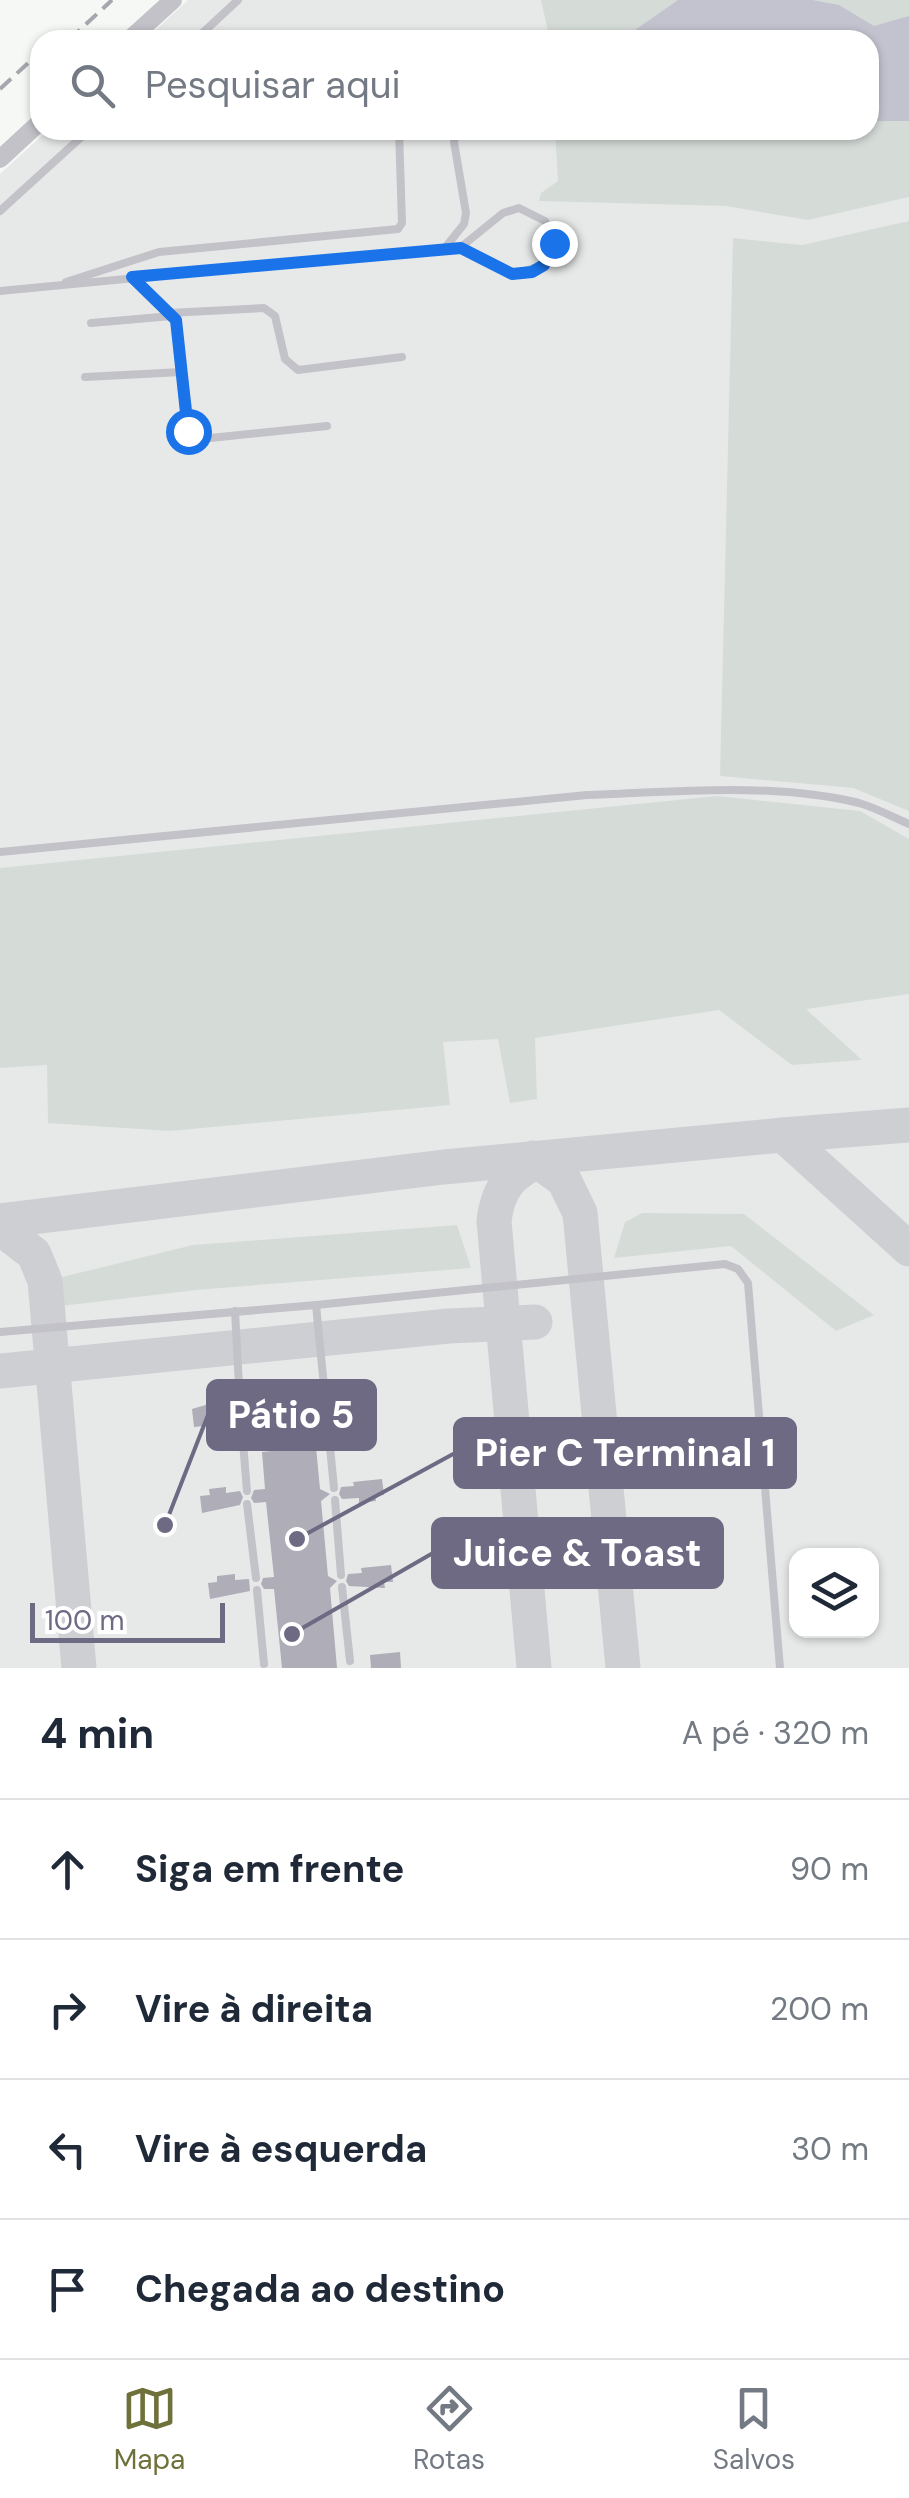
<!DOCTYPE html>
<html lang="pt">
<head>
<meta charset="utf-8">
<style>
  body { margin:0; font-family:"DM Sans",sans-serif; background:#f6f6f7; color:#1f2937 }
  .controls { position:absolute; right:30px; bottom:30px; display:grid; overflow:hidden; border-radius:20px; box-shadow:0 2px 8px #0004 }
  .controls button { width:90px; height:90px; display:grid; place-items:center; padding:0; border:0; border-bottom:2px solid #e0e1e3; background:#fff; color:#1f2937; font:50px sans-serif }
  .scale { position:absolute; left:30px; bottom:25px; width:195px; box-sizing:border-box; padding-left:10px; border:5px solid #6e6a83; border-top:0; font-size:28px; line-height:35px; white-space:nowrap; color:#6e6a83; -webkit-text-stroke:8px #fff; paint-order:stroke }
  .stop { position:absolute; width:30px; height:30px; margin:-22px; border:8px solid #1a73e8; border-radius:50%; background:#fff }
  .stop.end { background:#1a73e8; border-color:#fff; box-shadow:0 2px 10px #0008 }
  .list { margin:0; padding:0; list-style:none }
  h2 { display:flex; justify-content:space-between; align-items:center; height:130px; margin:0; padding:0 40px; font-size:42px }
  h2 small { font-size:32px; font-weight:400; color:#747a83 }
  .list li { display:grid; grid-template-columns:65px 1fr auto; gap:30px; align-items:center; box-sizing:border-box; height:140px; padding:0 40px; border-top:2px solid #e0e1e3 }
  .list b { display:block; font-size:38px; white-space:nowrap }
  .list em { font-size:32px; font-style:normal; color:#747a83 }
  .icon { flex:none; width:55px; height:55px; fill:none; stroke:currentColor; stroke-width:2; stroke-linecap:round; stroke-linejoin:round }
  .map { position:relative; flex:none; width:909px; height:1668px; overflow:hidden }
  .search { position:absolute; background:#fff; box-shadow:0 2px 8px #0004; left:30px; right:30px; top:30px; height:110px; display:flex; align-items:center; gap:25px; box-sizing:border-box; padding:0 35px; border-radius:30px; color:#747a83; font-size:38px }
  .sheet { height:690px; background:#fff }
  nav { display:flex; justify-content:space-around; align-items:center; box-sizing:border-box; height:140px; border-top:2px solid #e0e1e3; background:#fff; font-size:28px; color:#747a83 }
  nav a { display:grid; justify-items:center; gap:5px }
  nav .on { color:#6f713a }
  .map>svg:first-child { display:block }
</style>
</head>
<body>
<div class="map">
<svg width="909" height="1668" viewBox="0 0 909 1668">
  <rect width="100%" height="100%" fill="#f6f8f6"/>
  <!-- built -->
  <path fill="#e7e9e9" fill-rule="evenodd" d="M 188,0 L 909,0 L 909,1668 L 0,1668 L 0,174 L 48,130 L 869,130 L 869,40 L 145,40 ZM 796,1556 L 872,1556 L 872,1630 L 796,1630 Z"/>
  <!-- green -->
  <g fill="#d5dcd8">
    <polygon points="541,0 909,0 909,197 808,220 726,206 539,201 541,193 558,181 555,130 869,130 869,40 550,40"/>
    <polygon points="909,221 909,811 853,788 720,776 733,238 802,245"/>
    <polygon points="717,796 860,811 909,839 909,994 806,1009 862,1060 792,1065 719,1010 535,1038 537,1099 510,1103 498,1039 443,1042 450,1105 170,1131 48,1123 47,1065 0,1068 0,868"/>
    <polygon points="642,1213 744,1214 874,1315 836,1331 731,1246 614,1258 625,1222"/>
    <polygon points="457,1225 471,1268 196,1290 61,1306 58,1278 193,1245"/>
  </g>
  <!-- water -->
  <polygon fill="#c2c3ce" points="678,0 812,0 839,5 874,26 909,16 909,121 869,121 869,40 625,37"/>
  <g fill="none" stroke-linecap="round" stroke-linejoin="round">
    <!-- taxiway -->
    <g stroke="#cecfd2" stroke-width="35">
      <polyline points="783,1135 909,1125"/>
      <polyline points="533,1158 564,1180 580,1213 623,1668"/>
      <polyline points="0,1221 444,1167 783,1135 909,1249"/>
      <polyline points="0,1228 34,1254 45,1281 79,1668"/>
      <polyline points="0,1371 449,1326 535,1322"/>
      <path d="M 534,1668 L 494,1221 C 498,1187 511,1173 542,1159"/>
    </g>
  </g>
  <!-- building -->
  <g fill="#aeadb8">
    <polygon points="292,1400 296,1448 316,1447 320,1489 330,1494 321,1501 328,1576 337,1581 330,1588 337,1668 282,1668 274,1589 264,1589 261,1584 263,1578 274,1577 266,1502 254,1503 251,1498 254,1490 265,1489 262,1452 281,1450 278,1414 248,1417 244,1411 247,1404"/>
    <polygon points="219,1401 219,1406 232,1405 237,1412 234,1418 224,1419 224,1424 194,1427 192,1409"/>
    <polygon points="382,1479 384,1495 375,1496 376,1501 359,1503 359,1498 342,1499 339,1494 341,1487 354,1486 353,1482"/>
    <polygon points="226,1487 226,1493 240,1491 243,1497 240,1505 202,1513 200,1496 210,1495 209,1489"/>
    <polygon points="391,1565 393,1582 384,1582 385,1588 349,1586 346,1581 348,1574 362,1573 361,1568"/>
    <polygon points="235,1574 235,1580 249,1579 250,1591 210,1599 208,1583 217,1582 217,1576"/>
    <polygon points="400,1652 401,1668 371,1668 370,1655"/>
  </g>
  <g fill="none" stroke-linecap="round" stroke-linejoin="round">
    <!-- service -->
    <g stroke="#c3c2c9" stroke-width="8">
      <polyline points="195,40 238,0"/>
      <polyline points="0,211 89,130"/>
      <polyline points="444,249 464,224 466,213 454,142 457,130"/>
      <polyline points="132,277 176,320 192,436 201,439 327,426"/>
      <polyline points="66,282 159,252 398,229 402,223 399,130"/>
      <polyline points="0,291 461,247 503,213 519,208 545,221 554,243 544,265 513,274 461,247"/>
      <polyline points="169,313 264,308 275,316 285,359 298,370 402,357"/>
      <polyline points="91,323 172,316"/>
      <polyline points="85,377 182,372"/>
      <path d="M 0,852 L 587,795 C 675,792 772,782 859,803 C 876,808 893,817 909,824"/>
      <polyline points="235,1311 240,1405"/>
      <polyline points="0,1332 316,1305"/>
      <polyline points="241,1418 247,1491"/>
      <polyline points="334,1488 316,1305 725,1264 738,1269 748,1283 780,1668"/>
      <polyline points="335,1500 341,1575"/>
      <polyline points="247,1504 256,1578"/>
      <polyline points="342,1587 350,1661"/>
      <polyline points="257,1590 264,1664"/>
    </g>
    <!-- tertiary -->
    <g stroke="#c3c2c9" stroke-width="18">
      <polyline points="129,40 173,0"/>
      <polyline points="0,159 40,122"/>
    </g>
    <!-- rail -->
    <g stroke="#a7a6af" stroke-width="4" stroke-dasharray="15 8" stroke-linecap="butt">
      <polyline points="69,40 112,0"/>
      <polyline points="0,89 40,52"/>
    </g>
  </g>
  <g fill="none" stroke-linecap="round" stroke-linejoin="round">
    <!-- route -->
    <polyline stroke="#1a73e8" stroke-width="12" points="188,431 176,320 132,277 461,248 512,274 532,272 544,265 554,243"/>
  </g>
  <!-- callouts -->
  <path fill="none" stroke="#6e6a83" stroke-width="4" d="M165 1525L208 1415M297 1539L455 1453M292 1634L433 1553"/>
  <g fill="#6e6a83" stroke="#fff" stroke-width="4">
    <circle cx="165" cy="1525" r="10"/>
    <circle cx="297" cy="1539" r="10"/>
    <circle cx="292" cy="1634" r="10"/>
  </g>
  <g fill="#6e6a83" stroke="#6e6a83" stroke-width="4">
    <rect x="208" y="1381" width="167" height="68" rx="10"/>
    <rect x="455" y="1419" width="340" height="68" rx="10"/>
    <rect x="433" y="1519" width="289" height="68" rx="10"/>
  </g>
  <g font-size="38" text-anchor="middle" font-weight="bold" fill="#fff">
    <text x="291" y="1428">Pátio 5</text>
    <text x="625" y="1466">Pier C Terminal 1</text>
    <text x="577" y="1566">Juice &amp; Toast</text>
  </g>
</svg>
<div class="controls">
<button><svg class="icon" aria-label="layers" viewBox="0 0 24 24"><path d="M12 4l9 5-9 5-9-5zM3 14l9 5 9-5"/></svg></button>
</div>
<div class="scale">100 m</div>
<div class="stop" style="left:188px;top:431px"></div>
<div class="stop end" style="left:554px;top:243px"></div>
<div class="search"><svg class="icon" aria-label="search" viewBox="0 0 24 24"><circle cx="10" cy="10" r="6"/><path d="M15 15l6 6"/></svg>Pesquisar aqui</div>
</div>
<section class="sheet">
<h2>4 min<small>A pé · 320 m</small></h2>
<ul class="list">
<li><svg class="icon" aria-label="ahead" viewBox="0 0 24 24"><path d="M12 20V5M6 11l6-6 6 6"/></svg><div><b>Siga em frente</b></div><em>90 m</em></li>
<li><svg class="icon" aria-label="right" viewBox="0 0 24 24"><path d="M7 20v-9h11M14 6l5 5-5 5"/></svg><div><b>Vire à direita</b></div><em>200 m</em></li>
<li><svg class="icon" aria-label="left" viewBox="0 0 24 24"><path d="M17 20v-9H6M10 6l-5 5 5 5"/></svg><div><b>Vire à esquerda</b></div><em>30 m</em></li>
<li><svg class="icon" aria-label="arrive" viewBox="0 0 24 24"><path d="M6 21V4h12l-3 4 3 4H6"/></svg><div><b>Chegada ao destino</b></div></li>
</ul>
</section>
<nav>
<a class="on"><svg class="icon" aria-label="map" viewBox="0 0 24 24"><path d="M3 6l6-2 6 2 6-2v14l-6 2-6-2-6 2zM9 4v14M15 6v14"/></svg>Mapa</a>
<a><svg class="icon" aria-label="directions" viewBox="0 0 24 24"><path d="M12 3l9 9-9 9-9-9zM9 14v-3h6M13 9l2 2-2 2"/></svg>Rotas</a>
<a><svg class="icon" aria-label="saved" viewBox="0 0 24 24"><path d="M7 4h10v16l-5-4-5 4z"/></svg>Salvos</a>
</nav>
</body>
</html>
